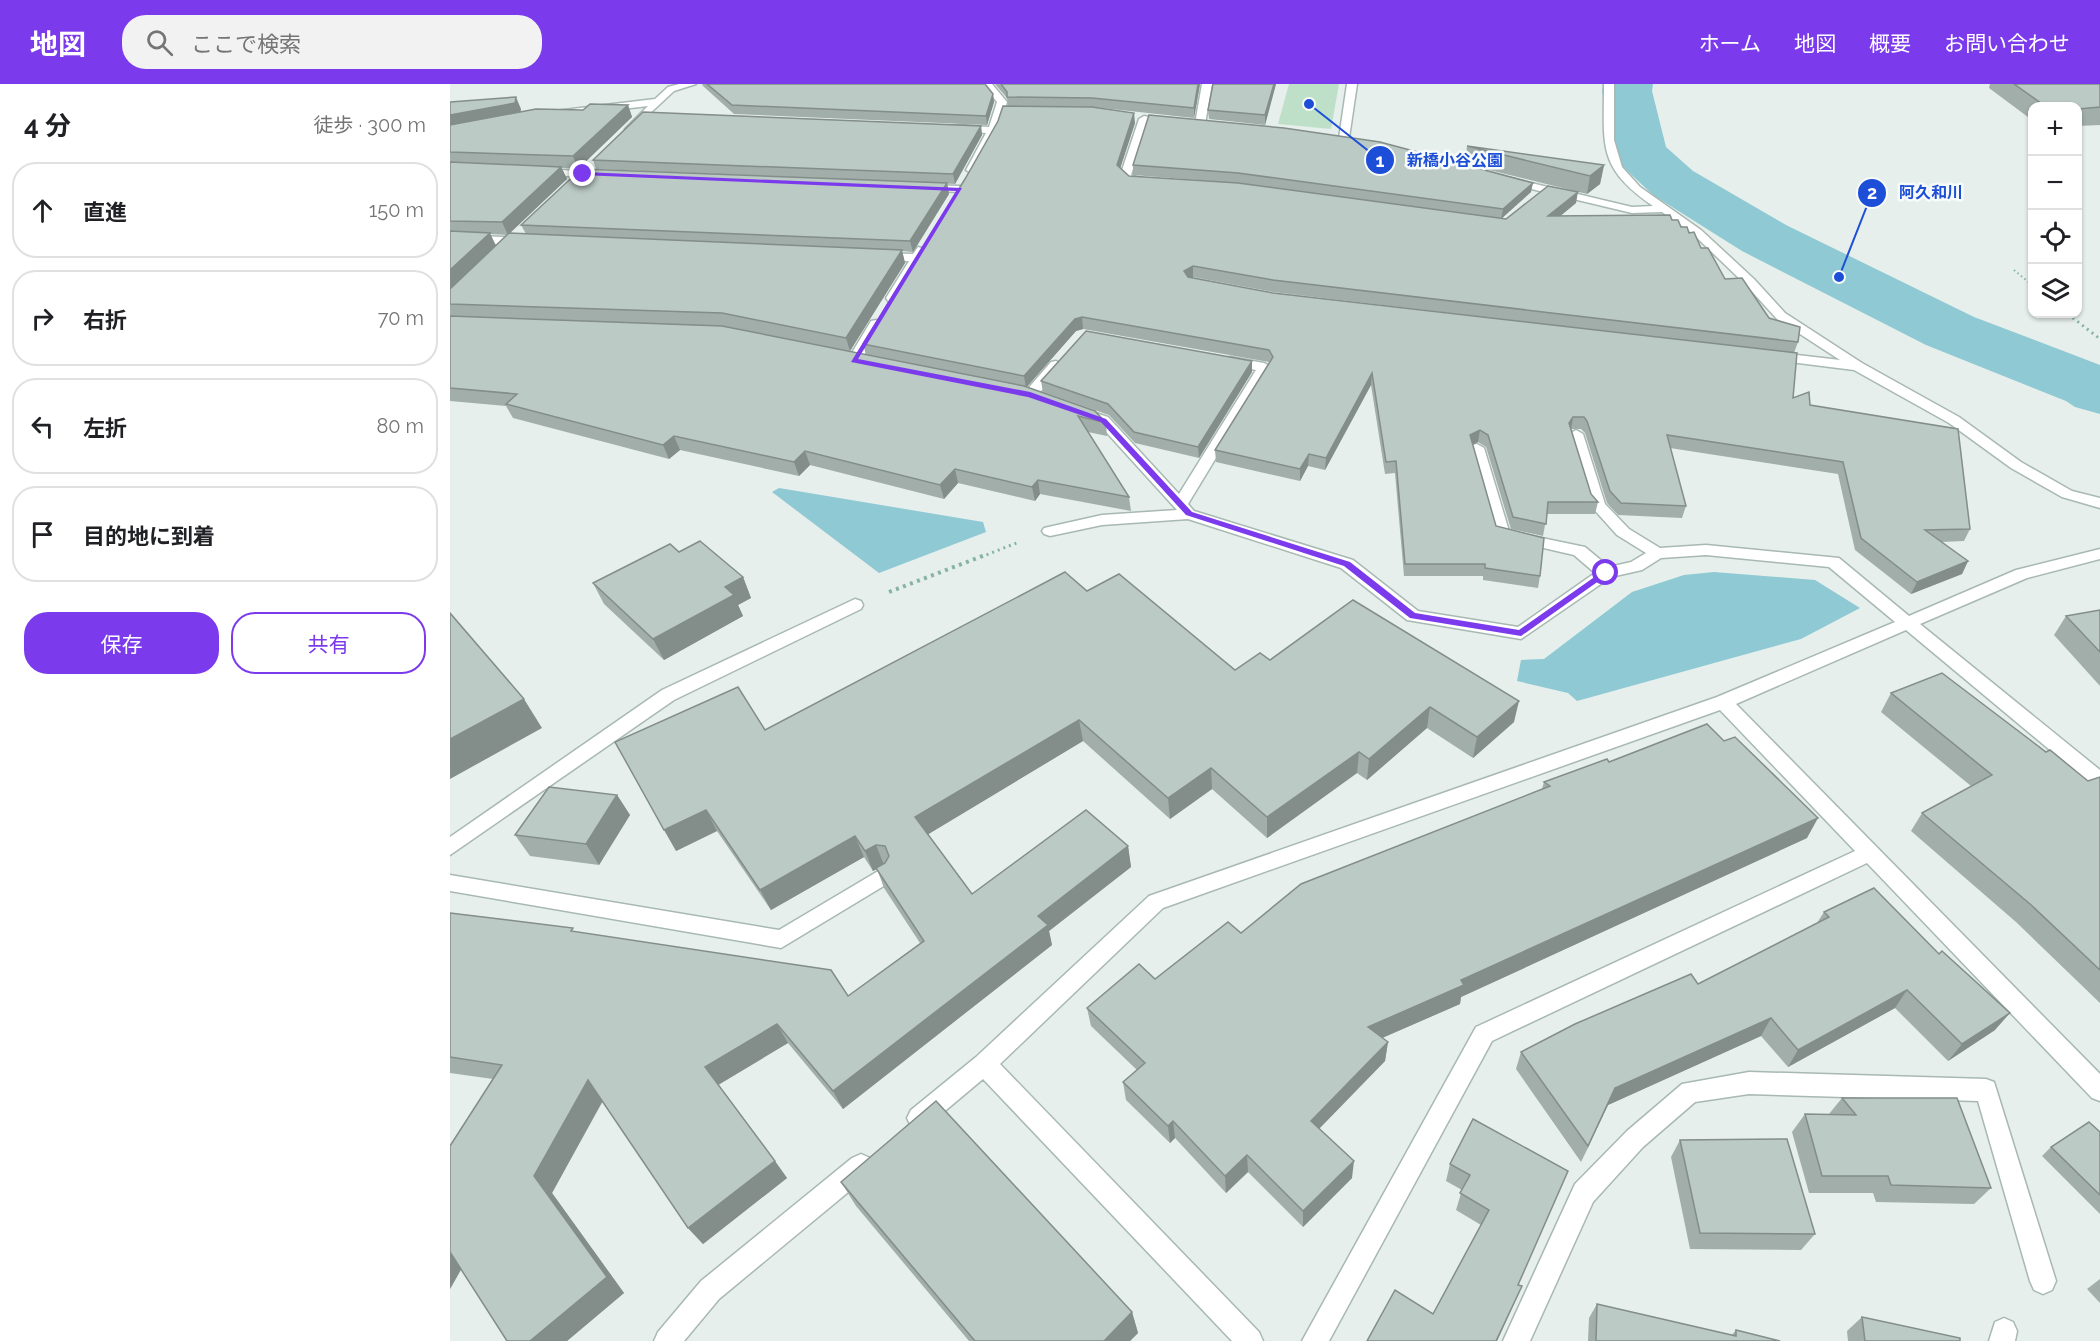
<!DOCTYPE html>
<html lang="ja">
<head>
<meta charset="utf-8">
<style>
  body { margin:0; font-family:Raleway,"Noto Sans JP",sans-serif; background:#f2f2f2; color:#202124 }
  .controls { position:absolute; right:18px; top:18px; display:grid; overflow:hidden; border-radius:12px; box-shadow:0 2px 4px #0004 }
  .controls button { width:54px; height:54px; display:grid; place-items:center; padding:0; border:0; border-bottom:2px solid #e0e0e0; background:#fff; color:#202124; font:30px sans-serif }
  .stop { position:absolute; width:18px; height:18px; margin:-14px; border:4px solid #7c3aed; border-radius:50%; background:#fff }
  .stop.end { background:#7c3aed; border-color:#fff; box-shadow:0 2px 6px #0008 }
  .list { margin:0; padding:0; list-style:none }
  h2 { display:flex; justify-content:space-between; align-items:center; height:78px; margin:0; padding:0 24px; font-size:26px }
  h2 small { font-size:20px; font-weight:400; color:#757577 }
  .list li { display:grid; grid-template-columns:39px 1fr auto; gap:18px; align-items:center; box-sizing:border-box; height:96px; margin:0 12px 12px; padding:0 12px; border:2px solid #e0e0e0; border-radius:24px }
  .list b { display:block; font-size:22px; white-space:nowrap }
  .list em { font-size:20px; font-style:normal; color:#757577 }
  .actions { display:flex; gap:12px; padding:18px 24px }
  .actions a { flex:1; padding:14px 0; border:2px solid #7c3aed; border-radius:24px; text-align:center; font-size:21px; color:#7c3aed }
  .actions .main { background:#7c3aed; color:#fff }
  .icon { flex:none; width:33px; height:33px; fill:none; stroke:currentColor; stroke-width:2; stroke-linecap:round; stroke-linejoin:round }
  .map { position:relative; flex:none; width:1650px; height:1257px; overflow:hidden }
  header { display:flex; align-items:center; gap:36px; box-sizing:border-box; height:84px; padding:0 30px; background:#7c3aed; color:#fff }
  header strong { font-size:28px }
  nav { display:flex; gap:33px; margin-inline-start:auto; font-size:21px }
  .search { width:420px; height:54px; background:#f2f2f2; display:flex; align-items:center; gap:15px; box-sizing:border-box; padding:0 21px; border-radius:24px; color:#757577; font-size:22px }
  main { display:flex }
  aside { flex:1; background:#fff }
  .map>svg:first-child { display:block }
</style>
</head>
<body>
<header>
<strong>地図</strong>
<div class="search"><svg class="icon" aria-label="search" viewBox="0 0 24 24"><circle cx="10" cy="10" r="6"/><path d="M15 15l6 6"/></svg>ここで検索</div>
<nav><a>ホーム</a><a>地図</a><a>概要</a><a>お問い合わせ</a></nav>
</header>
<main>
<aside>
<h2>4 分<small>徒歩 · 300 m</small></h2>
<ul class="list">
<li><svg class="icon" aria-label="ahead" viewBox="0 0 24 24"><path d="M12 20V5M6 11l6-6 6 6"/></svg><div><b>直進</b></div><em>150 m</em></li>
<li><svg class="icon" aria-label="right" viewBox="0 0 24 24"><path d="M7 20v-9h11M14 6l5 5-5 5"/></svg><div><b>右折</b></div><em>70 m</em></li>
<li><svg class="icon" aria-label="left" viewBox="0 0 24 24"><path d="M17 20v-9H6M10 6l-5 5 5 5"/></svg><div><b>左折</b></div><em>80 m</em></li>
<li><svg class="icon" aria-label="arrive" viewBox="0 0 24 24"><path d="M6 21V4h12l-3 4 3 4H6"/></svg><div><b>目的地に到着</b></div></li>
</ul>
<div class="actions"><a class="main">保存</a><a>共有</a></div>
</aside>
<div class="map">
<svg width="1650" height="1257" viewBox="0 0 1650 1257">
  <rect width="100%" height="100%" fill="#e6efeb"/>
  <!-- green -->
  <polygon fill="#bfe0c8" points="839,0 889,0 881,45 828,40"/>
  <!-- water -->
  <g fill="#8ec9d4">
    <polygon points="329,404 533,438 536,448 429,489 322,408"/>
    <polygon points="1264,488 1365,496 1410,524 1351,555 1127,617 1118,609 1067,597 1071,576 1094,575 1182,508 1234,491"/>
  </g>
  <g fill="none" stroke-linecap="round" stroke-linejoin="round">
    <!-- river -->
    <polygon fill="#8ec9d4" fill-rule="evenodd" points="1153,0 1203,0 1202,7 1216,63 1243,87 1336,141 1524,233 1650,281 1650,330 1625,323 1616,317 1476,261 1292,167 1203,111 1171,81 1162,69 1152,7"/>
    <defs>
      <g id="minor">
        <polygon points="229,0 246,0 224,7 180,48 175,45 198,22 97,34 92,31 97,28 205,15 218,3"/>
        <polygon points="532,0 542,0 557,18 548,46 526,86 521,89 516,86 536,49 507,47 502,44 507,41 539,43 547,18"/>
        <polygon points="752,0 762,0 755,40 750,43 745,40"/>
        <polygon points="897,0 907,0 899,54 894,57 889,54"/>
        <path d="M 1154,0 L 1164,0 L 1164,56 L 1172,83 L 1190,103 L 1251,146 L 1304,195 L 1335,229 L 1412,279 L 1509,333 L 1571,378 L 1622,407 L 1650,414 L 1650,424 L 1612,413 L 1561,384 L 1499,339 L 1404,286 L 1317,275 L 1317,269 L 1322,268 L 1390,276 L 1327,235 L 1296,201 L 1243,150 L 1212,128 L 1182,129 L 1056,99 L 1056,95 L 1060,94 L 1182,123 L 1203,122 C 1147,83 1154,63 1154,0 Z"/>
        <path d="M 694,32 L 726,38 L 721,41 L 698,38 L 681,91 L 698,98 C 689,105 676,100 670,92 L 689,35 Z"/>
        <polygon points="89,85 149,88 154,91 149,94 85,90 85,86"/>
        <polygon points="473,101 510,102 515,105 510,108 469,106 468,104"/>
        <polygon points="0,151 76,154 82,158 76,162 0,157"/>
        <polygon points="468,163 478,166 446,217 438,217 436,214 459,177 430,177 424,173 430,169 463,170"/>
        <polygon points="426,236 432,240 409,280 404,281 399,280 397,277 421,237"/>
        <polygon points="780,273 814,279 821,283 738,420 744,427 903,476 968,527 1068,543 1145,489 1124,471 1046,453 1020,364 1022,361 1027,360 1034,364 1059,447 1135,463 1159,483 1181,478 1196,469 1167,451 1140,421 1119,350 1126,346 1133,350 1155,420 1179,445 1210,464 1256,461 1389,474 1459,532 1566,486 1650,465 1650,475 1577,494 1470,540 1650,686 1650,704 1643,702 1456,546 1286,620 1650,990 1650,1017 1642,1014 1417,779 1042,957 879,1257 852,1257 1026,943 1405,767 1270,626 713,824 550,980 809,1248 813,1257 782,1257 533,995 477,1042 469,1045 461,1042 457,1034 461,1026 526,973 699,812 1267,613 1445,538 1379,483 1256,471 1211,474 1192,486 1161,493 1071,555 957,536 891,484 738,435 652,441 600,452 594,450 592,447 594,444 652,431 727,426 648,339 626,329 633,325 658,333 729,410 806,286 775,280 775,274"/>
        <polygon points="606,277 613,281 611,284 585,314 575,314 575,308 601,278"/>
        <polygon points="405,515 411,517 413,521 411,525 224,616 0,771 0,753 212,606"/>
        <polygon points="435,783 442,785 445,791 442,797 331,864 0,807 0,791 329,846"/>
        <polygon points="1299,988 1536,995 1544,998 1606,1197 1602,1206 1593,1210 1584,1206 1580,1197 1528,1017 1299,1010 1245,1018 1193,1063 1143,1118 1080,1257 1053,1257 1125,1100 1177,1047 1232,1000"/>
        <polygon points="411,1070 420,1074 423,1082 420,1090 269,1215 234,1257 204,1257 208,1248 251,1197 402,1074"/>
        <polygon points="1554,1234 1563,1238 1567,1247 1565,1257 1539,1257 1545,1238"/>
      </g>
    </defs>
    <!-- minor casing -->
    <use href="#minor" stroke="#a8b8b2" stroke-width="3"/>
    <!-- path-far2 -->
    <polyline stroke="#86b3a5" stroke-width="2" stroke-dasharray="1.5 3" stroke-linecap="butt" points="1564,186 1582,201"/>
    <!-- path-far1 -->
    <g stroke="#86b3a5" stroke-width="3" stroke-dasharray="2 4" stroke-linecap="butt">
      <polyline points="1618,230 1650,255"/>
      <polyline points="531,473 569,458"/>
    </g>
    <!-- path -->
    <polyline stroke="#86b3a5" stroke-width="4" stroke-dasharray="3 4.5" stroke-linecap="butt" points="439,508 535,471"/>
    <!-- minor -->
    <use href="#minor" fill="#fff" fill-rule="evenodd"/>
  </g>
  <!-- wall -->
  <g fill="#a1aea9" fill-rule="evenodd">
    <polygon points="252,0 535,0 543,10 544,18 537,41 284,30 253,2"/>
    <polygon points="545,0 750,0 744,34 643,23 558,22 557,14"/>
    <polygon points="826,0 815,41 759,35 758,26"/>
    <polygon points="1540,0 1650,0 1650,41 1628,42 1628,22 1582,22 1582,36 1539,4"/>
    <path d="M 0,18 L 71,25 L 70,28 L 133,26 L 178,21 L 182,33 L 128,85 L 112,84 L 117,95 L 59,149 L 76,150 L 71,141 L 497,99 L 499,110 L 463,168 L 452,167 L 455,179 L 400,267 L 416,271 L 413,260 L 685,39 L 670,84 L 679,92 L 774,98 L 683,91 L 683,81 L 1081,108 L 1051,135 L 1056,135 L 1126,119 L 1110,132 L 1222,136 L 1239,149 L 1275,195 L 1319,234 L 1348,258 L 1344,269 L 1343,314 L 1360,321 L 1520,445 L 1514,457 L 1491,458 L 1518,477 L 1512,490 L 1461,510 L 1405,466 L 1388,390 L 1220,364 L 1236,422 L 1232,434 L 1168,431 L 1157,419 L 1135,349 L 1131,345 L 1121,345 L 1141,410 L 1148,418 L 1145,430 L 1097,430 L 1093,452 L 1061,445 L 1036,363 L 1028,358 L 1022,361 L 1046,442 L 1090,492 L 1088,504 L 1033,496 L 1033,492 L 954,492 L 945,389 L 935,390 L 921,301 L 875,386 L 858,382 L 850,397 L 766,378 L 765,366 L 819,278 L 633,245 L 626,247 L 576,303 L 656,339 L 657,352 L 638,348 L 679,413 L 681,427 L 590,410 L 585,417 L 508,399 L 494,415 L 360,381 L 349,392 L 230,366 L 219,375 L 63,334 L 56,322 L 0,317 L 0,205 L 58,151 L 40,150 L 46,162 L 0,205 ZM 743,193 L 823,208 L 1279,262 L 823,209 L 742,194 Z"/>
    <polygon points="531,42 532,51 505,100 146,85 143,76"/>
    <polygon points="1017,62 1154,81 1150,100 1137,110 1015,80"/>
    <polygon points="802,288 749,374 685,359 659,331 593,308 591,297"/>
    <polygon points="229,468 293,493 301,514 288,521 293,532 214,576 154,520 143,499"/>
    <polygon points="637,507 785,586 820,576 1064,638 1023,674 977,644 917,696 907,689 817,754 762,705 720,735 633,657 478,750 522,810 678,762 681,783 599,847 602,861 393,1025 338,959 268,1001 337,1094 253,1160 238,1144 153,1017 102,1109 174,1209 117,1257 57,1257 11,1185 0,1205 0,1062 43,995 0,989 0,829 126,848 398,912 470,859 434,804 427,785 423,787 414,773 321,826 267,747 226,767 315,646"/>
    <polygon points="1650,527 1650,602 1604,551 1616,532"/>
    <polygon points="1441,609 1596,668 1638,697 1650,693 1650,919 1566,838 1461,747 1472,729 1521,702 1431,628"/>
    <polygon points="1159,678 1357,754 1011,913 1010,920 932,954 938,958 935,977 869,1045 902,1094 853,1143 798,1088 776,1109 725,1054 720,1059 676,1016 673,998 687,986 641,942 637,924 705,895 791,849 1092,705 1094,698"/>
    <polygon points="167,711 180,731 149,781 80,772 65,751"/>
    <polygon points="1374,828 1545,946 1498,977 1445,924 1338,983 1311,952 1158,1021 1131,1078 1066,985 1071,968 1248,900 1367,839"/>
    <polygon points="1392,1014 1541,1104 1524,1120 1426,1118 1423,1109 1359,1109 1342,1048 1355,1030 1379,1030"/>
    <polygon points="1023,1035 1069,1201 1072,1202 1047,1257 917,1257 983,1230 1031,1141 1006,1126 1012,1106 996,1097 1000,1080"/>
    <polygon points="1650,1048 1650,1130 1592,1072 1601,1063"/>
    <polygon points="1230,1056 1365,1150 1351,1166 1240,1165 1221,1073"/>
    <polygon points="391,1098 682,1228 688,1249 680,1257 519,1257 406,1122"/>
    <polygon points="1650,1195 1650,1219 1637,1205"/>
    <polygon points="1147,1220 1282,1251 1286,1246 1330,1257 1138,1257 1139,1234"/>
    <polygon points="1412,1233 1510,1257 1398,1257 1397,1247"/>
  </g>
  <!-- shaded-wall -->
  <g fill="#838d89">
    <polygon points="748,0 750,0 744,34 744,24"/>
    <polygon points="824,0 826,0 815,41 815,31"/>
    <polygon points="543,10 544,18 537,41 536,32"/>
    <polygon points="66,13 71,25 70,31 0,44 0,31"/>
    <polygon points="178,21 182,33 128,85 123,72"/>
    <polygon points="684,29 685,39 668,91 667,81"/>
    <polygon points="531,42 532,51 505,100 503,90"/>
    <polygon points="1154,81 1150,100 1137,110 1140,92"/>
    <polygon points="111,83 117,95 58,151 52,138"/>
    <polygon points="497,99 499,110 463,168 460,157"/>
    <polygon points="1083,99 1081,108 1051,135 1053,125"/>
    <polygon points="1128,108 1126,119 1097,143 1098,132"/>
    <polygon points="40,149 46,162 0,205 0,186"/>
    <polygon points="452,166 455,179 400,267 396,254"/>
    <polygon points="743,182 743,193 735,199 734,187"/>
    <polygon points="632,233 633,245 626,247 576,304 574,292 625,235"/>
    <polygon points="802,277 802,288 749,374 748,363"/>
    <polygon points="922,289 921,301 875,386 876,374"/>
    <polygon points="1123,333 1121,345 1119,339"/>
    <polygon points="1030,346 1028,358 1018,363 1020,351"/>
    <polygon points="224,352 230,366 219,375 213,361"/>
    <polygon points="355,367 360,381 349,392 344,378"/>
    <polygon points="859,370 858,382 850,397 850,385"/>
    <polygon points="505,385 508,399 494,415 490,401"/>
    <polygon points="588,396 590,410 585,417 582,403"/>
    <polygon points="1518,477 1512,490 1461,510 1467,498"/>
    <polygon points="293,493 301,514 288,521 293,532 214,576 203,555 275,503"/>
    <polygon points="74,615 92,644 0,695 0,655"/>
    <polygon points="1069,617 1064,638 1023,674 1027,653"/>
    <polygon points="980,623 977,644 917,696 919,675"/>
    <polygon points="629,636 633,657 472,754 465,733"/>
    <polygon points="909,668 907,689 817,754 817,733"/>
    <polygon points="761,684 762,705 720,735 718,714"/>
    <polygon points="167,711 180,731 149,781 136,760"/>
    <polygon points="256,726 267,747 226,767 214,746"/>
    <polygon points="1368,734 1357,754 1011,913 1010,920 916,961 918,943 1011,896"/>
    <polygon points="405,752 414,773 321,826 310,806"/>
    <polygon points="426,761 434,781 423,787 415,767"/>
    <polygon points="678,762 681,783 599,847 602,861 393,1025 383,1007 588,832"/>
    <polygon points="1457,906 1445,924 1338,983 1348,966"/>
    <polygon points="1560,929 1545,946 1498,977 1512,960"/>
    <polygon points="1321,934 1311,952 1158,1021 1131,1078 1165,1004"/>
    <polygon points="327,940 338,959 268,1001 255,983"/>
    <polygon points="938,958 935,977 860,1054 861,1037"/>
    <polygon points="138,996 154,1014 102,1109 174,1209 117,1257 80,1257 84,1092"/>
    <polygon points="723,1037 725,1054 720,1059 718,1042"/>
    <polygon points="797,1071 798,1088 776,1109 775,1092"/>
    <polygon points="325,1077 337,1094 253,1160 238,1144"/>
    <polygon points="904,1077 902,1094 853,1143 853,1127"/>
    <polygon points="0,1164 16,1177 0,1205"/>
    <polygon points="1072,1202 1047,1257 1046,1257"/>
    <polygon points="682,1228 688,1249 680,1257 654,1257"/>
  </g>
  <!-- building -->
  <g fill="#bbcac4" stroke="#838d89" stroke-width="1.5">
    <polygon points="257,0 535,0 543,10 536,32 282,21"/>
    <polygon points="551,0 748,0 744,24 642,14 557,13 557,8"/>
    <polygon points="763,0 824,0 815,31 758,26"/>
    <polygon points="1564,0 1650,0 1650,23 1628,25 1628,22 1595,22"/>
    <polygon points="66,13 65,19 0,31 0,18"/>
    <polygon points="140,20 178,21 123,72 0,68 0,41 86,25 133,26"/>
    <polygon points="553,22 642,23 684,29 667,81 679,92 788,99 1056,135 1098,102 1128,108 1098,132 1220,131 1222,136 1228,136 1231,143 1237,143 1239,149 1244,148 1251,164 1258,164 1275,195 1292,194 1319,234 1350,243 1348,258 823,196 743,182 734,187 738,193 823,209 1347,269 1343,314 1359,308 1360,321 1508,345 1520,445 1475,446 1518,477 1467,498 1411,454 1393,378 1217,351 1236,422 1171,419 1160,407 1137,337 1134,333 1123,333 1119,339 1141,410 1148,418 1098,418 1096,440 1063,433 1038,351 1030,346 1020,351 1046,442 1094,454 1090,492 1035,484 1035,480 955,480 946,377 936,378 922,289 876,374 859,370 850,385 765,366 823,273 819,266 632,233 625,235 574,292 413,260 515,95 548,37"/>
    <polygon points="193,28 531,42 503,90 143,76"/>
    <polygon points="699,31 834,44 930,58 1083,99 1053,125 788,89 683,81"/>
    <polygon points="1017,62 1154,81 1140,92"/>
    <polygon points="0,78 111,83 52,138 0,137"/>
    <polygon points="131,85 497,99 460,157 71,141"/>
    <polygon points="0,147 40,149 0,186"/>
    <polygon points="59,149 452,166 396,254 272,229 0,220 0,205"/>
    <polygon points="0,232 272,242 574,302 645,327 656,339 628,332 679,413 588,396 582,403 505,385 490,401 355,367 344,378 224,352 213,361 56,320 67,310 0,304"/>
    <polygon points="636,247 802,277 748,363 684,348 658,320 591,297"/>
    <polygon points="250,457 293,493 275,503 284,511 203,555 143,499 220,460 229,468"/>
    <polygon points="615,488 637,507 669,490 785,586 810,569 820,576 903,516 1069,617 1027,653 980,623 919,675 909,668 817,733 761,684 718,714 629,636 465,733 522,810 636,726 678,762 588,832 598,841 383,1007 327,940 255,983 325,1077 238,1144 138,996 84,1092 157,1193 80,1257 57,1257 0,1168 0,1062 52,981 0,973 0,829 123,844 121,847 381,886 398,912 474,857 426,784 435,779 439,772 435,762 426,761 415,767 405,752 310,806 256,726 214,746 165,658 288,603 315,646"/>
    <polygon points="1650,526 1650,568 1616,532"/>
    <polygon points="0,529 74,615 0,655"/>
    <polygon points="1492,589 1596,668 1600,666 1638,697 1650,693 1650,886 1580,820 1472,729 1542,691 1441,609"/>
    <polygon points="1257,640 1274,657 1285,653 1368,734 1011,896 1014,901 918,943 938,958 861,1037 904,1077 853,1127 797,1071 775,1092 723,1037 718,1042 673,998 695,979 637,924 689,880 705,895 778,838 791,849 851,800 1100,702 1094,698 1157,675 1159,678"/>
    <polygon points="99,703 167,711 136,760 65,751"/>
    <polygon points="1424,804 1489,870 1492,867 1560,929 1512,960 1457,906 1348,966 1321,934 1165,1004 1138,1062 1071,968 1125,940 1241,890 1248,900 1379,833 1374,828"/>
    <polygon points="1392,1014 1507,1014 1541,1104 1441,1101 1438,1092 1372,1092 1355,1030 1406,1031"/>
    <polygon points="486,1017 682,1228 654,1257 525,1257 391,1098"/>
    <polygon points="1023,1035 1118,1087 1068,1201 1072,1202 1046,1257 917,1257 945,1206 983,1230 1039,1126 1010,1109 1020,1091 1000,1080"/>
    <polygon points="1639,1038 1650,1048 1650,1111 1601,1063"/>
    <polygon points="1337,1055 1365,1150 1250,1149 1230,1056"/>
    <polygon points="1147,1220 1286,1252 1286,1246 1330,1257 1146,1257"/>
    <polygon points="1412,1233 1510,1254 1510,1257 1415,1257"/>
  </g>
  <!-- route -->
  <polygon fill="#7c3aed" points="133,88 512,104 408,275 580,308 656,335 742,428 900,478 965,529 1069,546 1153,487 1160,489 1071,552 960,534 894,482 736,431 651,338 578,313 401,278 506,107 131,91"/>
  <!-- callouts -->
  <path fill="none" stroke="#1d4ed8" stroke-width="2" d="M859 20L930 76M1389 193L1422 109"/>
  <g fill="#1d4ed8" stroke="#f7fbf9" stroke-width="2">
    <circle cx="859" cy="20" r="6"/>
    <circle cx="1389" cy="193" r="6"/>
    <circle cx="930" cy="76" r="15"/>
    <circle cx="1422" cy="109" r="15"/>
  </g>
  <g font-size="18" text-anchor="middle" font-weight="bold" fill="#fff">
    <text x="930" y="83">1</text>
    <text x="1422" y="115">2</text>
  </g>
  <g font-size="16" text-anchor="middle" font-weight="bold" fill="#1d4ed8" stroke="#f7fbf9" stroke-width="5" stroke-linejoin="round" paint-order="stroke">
    <text x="1005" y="82">新橋小谷公園</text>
    <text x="1481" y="114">阿久和川</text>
  </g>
</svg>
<div class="controls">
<button>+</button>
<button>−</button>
<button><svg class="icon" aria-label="locate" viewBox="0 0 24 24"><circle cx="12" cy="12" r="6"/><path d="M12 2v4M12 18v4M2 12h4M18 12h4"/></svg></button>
<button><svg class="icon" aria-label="layers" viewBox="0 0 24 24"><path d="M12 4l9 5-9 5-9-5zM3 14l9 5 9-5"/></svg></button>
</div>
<div class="stop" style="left:1156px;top:489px"></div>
<div class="stop end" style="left:133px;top:90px"></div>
</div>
</main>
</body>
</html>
